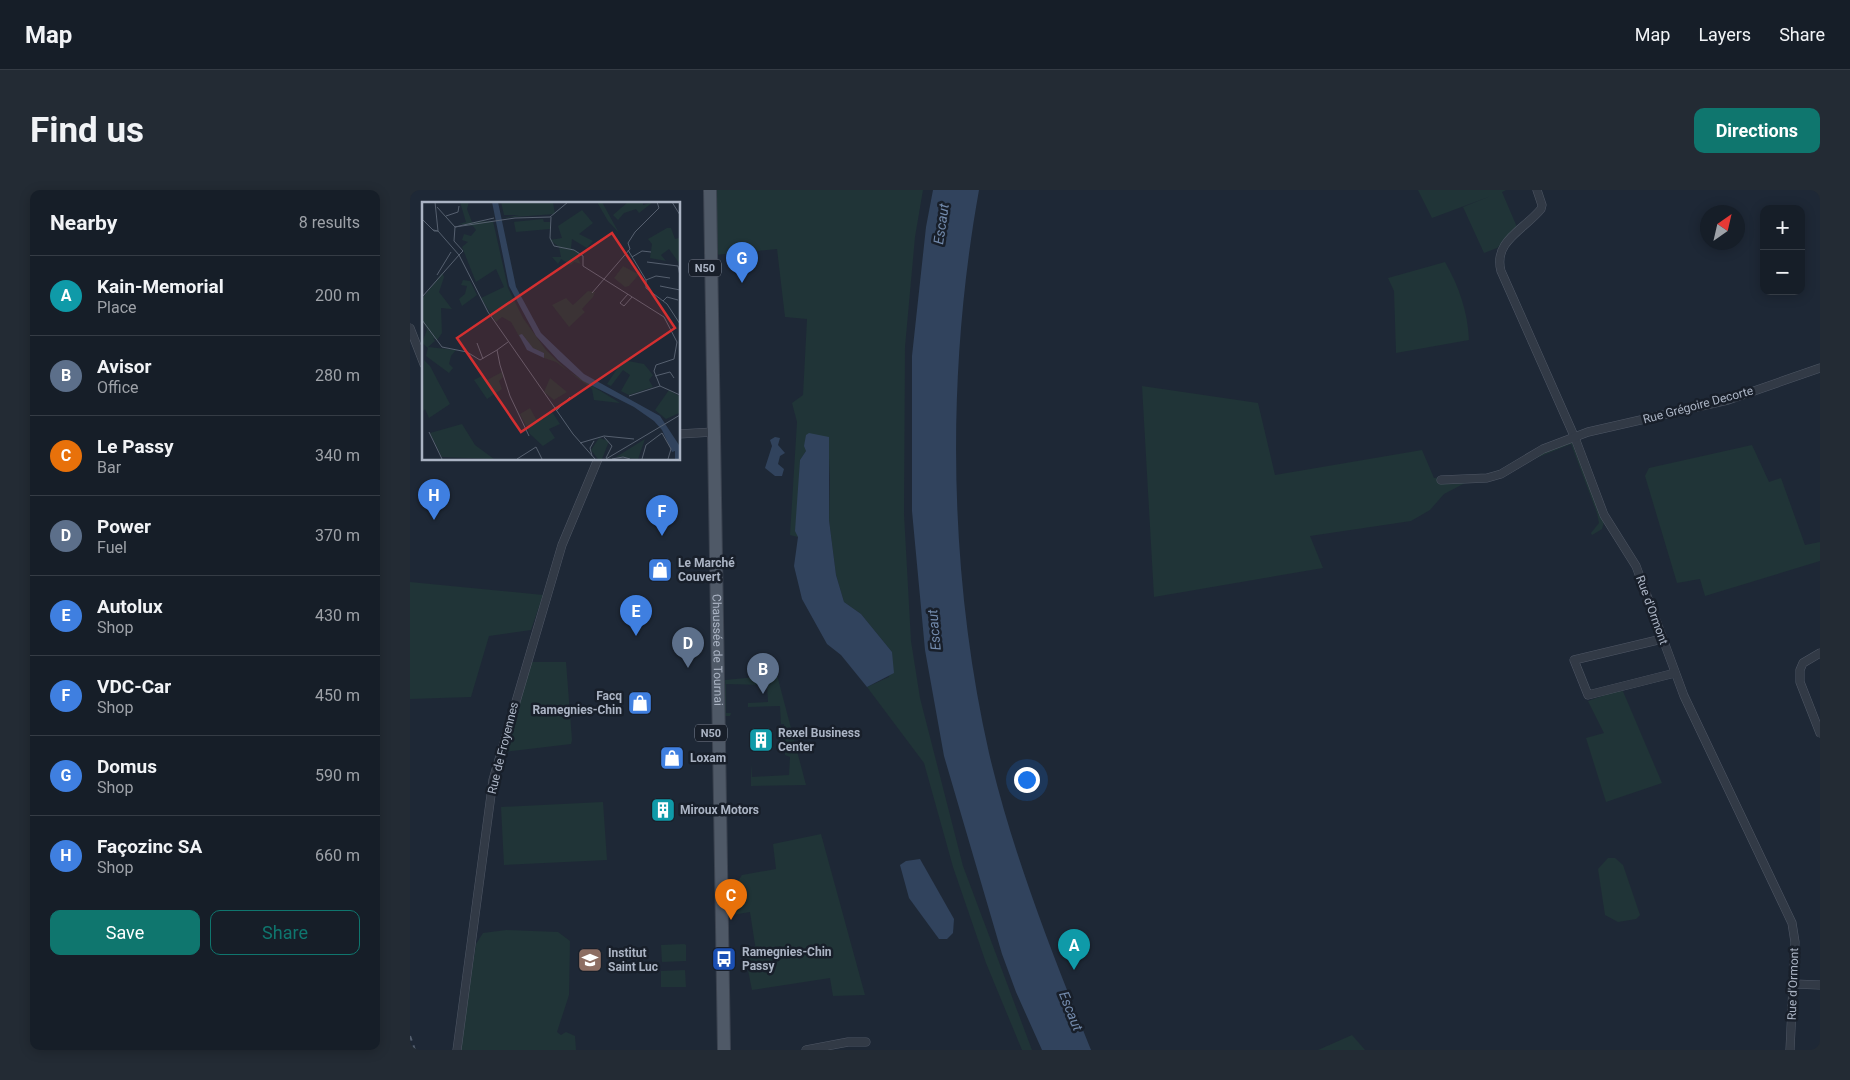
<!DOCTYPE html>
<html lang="en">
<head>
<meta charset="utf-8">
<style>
  body { margin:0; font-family:Roboto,sans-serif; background:#232b34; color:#f1f3f6 }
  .controls { position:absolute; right:15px; top:15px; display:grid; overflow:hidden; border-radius:10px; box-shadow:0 2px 12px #0003 }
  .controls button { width:45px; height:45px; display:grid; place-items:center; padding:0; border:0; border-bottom:1px solid #353c45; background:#161e28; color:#f1f3f6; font:25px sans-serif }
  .compass { position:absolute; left:1290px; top:15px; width:45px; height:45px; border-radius:50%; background:#161e28; box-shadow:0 2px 12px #0003; rotate:34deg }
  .you { position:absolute; left:616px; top:589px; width:18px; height:18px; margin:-12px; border:4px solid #fff; border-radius:50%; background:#1a73e8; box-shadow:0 0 0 8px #1a73e833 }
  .badge { display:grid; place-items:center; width:32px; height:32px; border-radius:50%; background:#0f766e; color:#fff; font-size:16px; font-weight:700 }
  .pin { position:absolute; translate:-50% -41px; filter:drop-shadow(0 1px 2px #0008) }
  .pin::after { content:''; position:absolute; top:26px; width:18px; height:15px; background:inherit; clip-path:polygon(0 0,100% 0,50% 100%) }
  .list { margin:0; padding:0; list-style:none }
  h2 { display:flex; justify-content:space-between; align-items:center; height:65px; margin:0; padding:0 20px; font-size:21px }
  h2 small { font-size:16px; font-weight:400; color:#9ea2a8 }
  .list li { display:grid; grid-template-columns:32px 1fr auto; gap:15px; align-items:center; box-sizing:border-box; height:80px; padding:0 20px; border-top:1px solid #353c45 }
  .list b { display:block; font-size:19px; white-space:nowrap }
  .list p { margin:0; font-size:16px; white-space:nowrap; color:#9ea2a8 }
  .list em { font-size:16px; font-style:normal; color:#9ea2a8 }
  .actions { display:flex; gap:10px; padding:15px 20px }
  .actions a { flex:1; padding:11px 0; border:1px solid #0f766e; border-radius:10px; text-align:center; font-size:18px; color:#0f766e }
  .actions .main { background:#0f766e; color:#fff }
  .map { position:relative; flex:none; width:1410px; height:860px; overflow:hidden; border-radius:10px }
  header { display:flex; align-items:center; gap:30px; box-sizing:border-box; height:70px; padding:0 25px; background:#161e28; border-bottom:1px solid #353c45 }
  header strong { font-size:24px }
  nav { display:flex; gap:28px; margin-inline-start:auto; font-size:18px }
  .intro { display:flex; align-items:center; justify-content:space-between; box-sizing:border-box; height:120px; padding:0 30px }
  h1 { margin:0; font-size:35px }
  .button { padding:12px 22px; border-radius:10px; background:#0f766e; color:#fff; font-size:18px; font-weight:700 }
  main { display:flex; gap:30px; padding:0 30px }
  aside { flex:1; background:#161e28; border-radius:10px; box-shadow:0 2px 12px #0003 }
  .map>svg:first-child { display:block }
</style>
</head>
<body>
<header>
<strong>Map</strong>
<nav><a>Map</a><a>Layers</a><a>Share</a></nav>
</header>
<div class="intro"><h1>Find us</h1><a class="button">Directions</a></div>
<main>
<aside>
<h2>Nearby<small>8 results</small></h2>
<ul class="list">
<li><span class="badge" style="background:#0f9aa8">A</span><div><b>Kain-Memorial</b><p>Place</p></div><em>200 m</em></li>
<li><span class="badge" style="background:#5c6f8a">B</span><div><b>Avisor</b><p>Office</p></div><em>280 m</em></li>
<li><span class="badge" style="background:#e8710a">C</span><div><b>Le Passy</b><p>Bar</p></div><em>340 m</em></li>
<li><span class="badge" style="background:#5c6f8a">D</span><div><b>Power</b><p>Fuel</p></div><em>370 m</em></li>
<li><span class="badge" style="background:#3f7fe0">E</span><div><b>Autolux</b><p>Shop</p></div><em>430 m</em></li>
<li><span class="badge" style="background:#3f7fe0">F</span><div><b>VDC-Car</b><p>Shop</p></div><em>450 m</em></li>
<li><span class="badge" style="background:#3f7fe0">G</span><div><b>Domus</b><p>Shop</p></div><em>590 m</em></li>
<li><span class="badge" style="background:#3f7fe0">H</span><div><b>Façozinc SA</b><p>Shop</p></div><em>660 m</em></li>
</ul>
<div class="actions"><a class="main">Save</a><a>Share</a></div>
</aside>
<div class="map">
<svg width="1410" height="860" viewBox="0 0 1410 860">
  <rect width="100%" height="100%" fill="#1e2836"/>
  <!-- green -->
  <g fill="#203437">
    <polygon points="306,0 513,0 505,47 495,157 494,324 501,451 510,508 553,676 622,860 612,860 576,773 543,677 514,573 457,497 479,487 482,462 451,424 434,412 426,385 419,330 420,290 418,247 396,261 390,270 388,347 380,345 387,232 382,213 393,205 397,129 375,127 367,59 305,65"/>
    <polygon points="1008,0 1096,0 1092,2 1107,37 1087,58 1074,63 1053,17 1081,6 1022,28"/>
    <path d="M 1035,72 C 1049,96 1058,123 1059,150 L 986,163 L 984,101 L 978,88 Z"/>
    <polygon points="732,196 848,213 865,285 1012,260 1024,288 1052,285 1055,293 1034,304 1020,320 1001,331 900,346 913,378 744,407"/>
    <polygon points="1161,251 1194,332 1192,339 1182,345 1181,343 1189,333 1187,323 1161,254 1119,271 1133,260"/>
    <polygon points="1342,255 1359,292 1371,288 1395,355 1410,352 1410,371 1295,406 1290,389 1267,393 1235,286 1239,278"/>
    <polygon points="0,392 133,405 121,440 79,446 61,507 0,509"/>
    <polygon points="120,472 156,472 162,550 161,554 93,562"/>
    <polygon points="367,485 396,595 341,596 341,574 342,587 379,585 380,567 375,565 374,534 371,534 370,516 338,517 338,513 358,512 357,495 316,494 316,523 321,523 320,526 315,526 314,494 315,490"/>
    <polygon points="1212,499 1252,593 1196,612 1176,548 1194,543 1178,511"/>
    <polygon points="193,612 197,670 94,675 91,617"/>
    <polygon points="411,644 455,805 423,806 420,788 342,800 335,765 346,761 340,722 316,726 317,708 332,685 366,679 363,654"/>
    <polygon points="1198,668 1205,668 1213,675 1230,725 1226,729 1208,732 1195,725 1188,679"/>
    <polygon points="96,740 148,742 160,751 159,805 147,842 151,845 156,842 165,846 166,860 50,860 66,754 73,743"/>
    <polygon points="274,754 276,755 276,771 252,772 251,755"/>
    <polygon points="275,780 276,797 251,797 251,781"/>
    <polygon points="942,845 955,860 908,860"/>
  </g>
  <!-- water -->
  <g fill="#31435d">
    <path d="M 523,0 L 569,0 C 536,183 538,381 579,563 C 603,665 642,763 681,860 L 632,860 L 606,802 L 592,764 L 534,566 L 515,460 L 502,321 L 502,166 L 516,37 Z"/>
    <polygon points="399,243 419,247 419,330 426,385 434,412 451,424 482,462 484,483 457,497 431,465 417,454 392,409 384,376 388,347 385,341 390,270 396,261 394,256 396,245"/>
    <polygon points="365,247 370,248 368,255 375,263 370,266 368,274 374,279 372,286 365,286 355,278 362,256 360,250"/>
    <polygon points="510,669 544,729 543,743 537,749 529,749 499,708 490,675 496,671"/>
  </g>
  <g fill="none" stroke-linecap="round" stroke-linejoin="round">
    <defs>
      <g id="street">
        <path d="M 1127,0 L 1132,15 L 1131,19 C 1114,40 1083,51 1091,81 L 1165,248 L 1194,325 L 1226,376 L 1274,506 L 1382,733 L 1385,752 L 1380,860"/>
        <polyline points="0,138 14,174"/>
        <polyline points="269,244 303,242"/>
        <polyline points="1031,290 1077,288 1091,284 1133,259 1178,242 1318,210 1410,178"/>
        <polyline points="1252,449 1164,470 1178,505 1265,483"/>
        <polyline points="1410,463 1393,473 1390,480 1390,492 1410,543"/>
        <polyline points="1384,794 1410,795"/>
        <polyline points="47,860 83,590 152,355 188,269"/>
        <polyline points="396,860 438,852 456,852"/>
      </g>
      <g id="primary">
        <path id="s1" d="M 300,0 L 314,860"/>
      </g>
    </defs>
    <!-- street casing -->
    <use href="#street" stroke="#4f5765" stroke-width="9"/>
    <!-- primary casing -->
    <use href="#primary" stroke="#3b4350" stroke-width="14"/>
    <!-- street -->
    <use href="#street" stroke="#323a46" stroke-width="8"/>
    <!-- primary -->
    <use href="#primary" stroke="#4f5967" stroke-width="12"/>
    <!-- rail -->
    <polyline stroke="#535e6e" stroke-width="2" stroke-dasharray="5 5" stroke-linecap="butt" points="0,846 5,860"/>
  </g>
  <!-- icons -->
  <defs>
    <symbol id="shop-square" viewBox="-11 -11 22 22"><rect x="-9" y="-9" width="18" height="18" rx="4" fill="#3f7fe0" stroke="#181f2a"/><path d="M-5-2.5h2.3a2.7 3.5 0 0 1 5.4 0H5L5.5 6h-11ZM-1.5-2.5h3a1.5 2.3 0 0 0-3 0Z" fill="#fff"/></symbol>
    <symbol id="building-square" viewBox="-11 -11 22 22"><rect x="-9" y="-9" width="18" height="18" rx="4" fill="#0f9aa8" stroke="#181f2a"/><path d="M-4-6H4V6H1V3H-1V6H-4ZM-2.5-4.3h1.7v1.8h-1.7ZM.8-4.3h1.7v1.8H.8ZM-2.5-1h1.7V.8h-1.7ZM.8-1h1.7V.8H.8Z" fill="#fff"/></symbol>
    <symbol id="bus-square" viewBox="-11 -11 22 22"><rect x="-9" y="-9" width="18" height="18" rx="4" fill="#1a4fb4" stroke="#181f2a"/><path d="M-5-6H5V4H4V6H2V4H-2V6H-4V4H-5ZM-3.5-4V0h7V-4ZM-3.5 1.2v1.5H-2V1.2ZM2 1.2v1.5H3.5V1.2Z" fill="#fff"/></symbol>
    <symbol id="school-square" viewBox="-11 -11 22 22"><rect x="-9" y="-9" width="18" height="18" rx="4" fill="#8d6e63" stroke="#181f2a"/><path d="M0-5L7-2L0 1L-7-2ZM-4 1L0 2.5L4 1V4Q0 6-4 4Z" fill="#fff"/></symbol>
  </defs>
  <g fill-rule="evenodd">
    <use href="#shop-square" x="236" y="366" width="28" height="28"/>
    <use href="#shop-square" x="216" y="499" width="28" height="28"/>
    <use href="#building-square" x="337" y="536" width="28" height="28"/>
    <use href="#shop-square" x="248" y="554" width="28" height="28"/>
    <use href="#building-square" x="239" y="606" width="28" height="28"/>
    <use href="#bus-square" x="300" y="755" width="28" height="28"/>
    <use href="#school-square" x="166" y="756" width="28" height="28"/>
  </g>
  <g text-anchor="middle" stroke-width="5" stroke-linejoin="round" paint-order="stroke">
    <!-- shield labels -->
    <g fill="#181f2a" stroke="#7f8796" stroke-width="1">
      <rect x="279" y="69.5" width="32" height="17" rx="4"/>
      <rect x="285" y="534.5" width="32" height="17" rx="4"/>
    </g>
    <g font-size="11" font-weight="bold" fill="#abb4c4">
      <text x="295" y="82">N50</text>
      <text x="301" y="547">N50</text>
    </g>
    <!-- street labels -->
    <g font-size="12" fill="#abb4c4" stroke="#181f2a">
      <text transform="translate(1288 215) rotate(-15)" y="4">Rue Grégoire Decorte</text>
      <text transform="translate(1242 420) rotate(70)" y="4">Rue d'Ormont</text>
      <text dy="4" stroke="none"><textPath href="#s1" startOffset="460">Chaussée de Tournai</textPath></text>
      <text transform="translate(93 558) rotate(-76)" y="4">Rue de Froyennes</text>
      <text transform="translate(1383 794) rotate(-88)" y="4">Rue d'Ormont</text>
    </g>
    <!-- poi labels -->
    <g font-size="12" font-weight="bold" fill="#abb4c4" stroke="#181f2a" text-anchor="start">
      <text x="268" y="377">Le Marché<tspan x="268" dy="14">Couvert</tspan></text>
      <text x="212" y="510" text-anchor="end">Facq<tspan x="212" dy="14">Ramegnies-Chin</tspan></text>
      <text x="368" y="547">Rexel Business<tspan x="368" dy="14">Center</tspan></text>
      <text x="280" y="572">Loxam</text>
      <text x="270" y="624">Miroux Motors</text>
      <text x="332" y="766">Ramegnies-Chin<tspan x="332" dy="14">Passy</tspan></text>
      <text x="198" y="767">Institut<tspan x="198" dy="14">Saint Luc</tspan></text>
    </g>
    <!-- water labels -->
    <g font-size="14" font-style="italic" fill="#738bad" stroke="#181f2a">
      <text transform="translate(531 34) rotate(-82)" y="5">Escaut</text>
      <text transform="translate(524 440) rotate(-95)" y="5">Escaut</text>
      <text transform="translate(661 821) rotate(68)" y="5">Escaut</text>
    </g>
  </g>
  <!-- overview -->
  <g transform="translate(12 12)">
    <rect width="258" height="258" fill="#1e2836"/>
    <path d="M 38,0 L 47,0 L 45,7 L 50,20 L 71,19 L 86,86 L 101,116 L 124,148 L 146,169 L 198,201 L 172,198 L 170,187 L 134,160 L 122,156 L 122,151 L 113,149 L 98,135 L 103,145 L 89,120 L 80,115 L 74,120 L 59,96 L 82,85 L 74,67 L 54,80 L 40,45 L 46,40 L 40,38 L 42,32 L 49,34 L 54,28 L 51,24 L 37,22 L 44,20 ZM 79,0 L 131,0 L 133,12 L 80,16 L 97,13 L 82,13 ZM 175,0 L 180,0 L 197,31 L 186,19 ZM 206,0 L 221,0 L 221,3 L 231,0 L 217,11 L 214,7 L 202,11 L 196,18 L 191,13 ZM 160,8 L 171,21 L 157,32 L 171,39 L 165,46 L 150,37 L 149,46 L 158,51 L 155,55 L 159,62 L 152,60 L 149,63 L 139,57 L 136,62 L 130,55 L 139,55 L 137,45 L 128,38 L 140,36 L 136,24 ZM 121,17 L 122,20 L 128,20 L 128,27 L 94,30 L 92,20 L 82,21 ZM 245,26 L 249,26 L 253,37 L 257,36 L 257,61 L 247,47 L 239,53 L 244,59 L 228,56 L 230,42 L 226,37 ZM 201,64 L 214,71 L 219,70 L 207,84 L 203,85 L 192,76 ZM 20,71 L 22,75 L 17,90 L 30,107 L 19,106 L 20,131 L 15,138 L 11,136 L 13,139 L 6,145 L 34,148 L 29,154 L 27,162 L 31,166 L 27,171 L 4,154 L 6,146 L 0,141 L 5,128 L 0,118 L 0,97 ZM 41,78 L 48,79 L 55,93 L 40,104 L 37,97 L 43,92 L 45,84 L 39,83 ZM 166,89 L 173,90 L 171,95 L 160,107 L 163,110 L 147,125 L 130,103 L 144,96 L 151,103 ZM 2,158 L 8,164 L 28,202 L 7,216 L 3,207 L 0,210 ZM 201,158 L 222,162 L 231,173 L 227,178 L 231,185 L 207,193 L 199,189 L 208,173 L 201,168 L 189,184 L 185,182 ZM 80,170 L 81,175 L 77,179 L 80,187 L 65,197 L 52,178 L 60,174 L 63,179 ZM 128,176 L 145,190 L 132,198 L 122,190 ZM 247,188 L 257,194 L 257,211 L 244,217 L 233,208 ZM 108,206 L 114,217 L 121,217 L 130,210 L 138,222 L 127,227 L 133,236 L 121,244 L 108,232 L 98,212 ZM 40,222 L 53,243 L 72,257 L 20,255 L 8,231 ZM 177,236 L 187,239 L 180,257 L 176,257 L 169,248 ZM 223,237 L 216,257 L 194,255 Z" fill="#203437"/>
    <path d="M 70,0 L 76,0 L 94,85 L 119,131 L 162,172 L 238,214 L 257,243 L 257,257 L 253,257 L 253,249 L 250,250 L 240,228 L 232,219 L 212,205 L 161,179 L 136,158 L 114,134 L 87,84 ZM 100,132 L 111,146 L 122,151 L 122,156 L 105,148 L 97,133 Z" fill="#31435d"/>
    <path fill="none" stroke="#56606f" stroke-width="1" d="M 13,0 L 16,29 L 37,53 L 66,110 L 151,232 L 173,257M 250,0 L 258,13M 15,5 L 33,25 L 72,16M 24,14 L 36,10 L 37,4M 129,15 L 128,36 L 132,44 L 152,48 L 161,54 L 161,64 L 242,115 L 255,140 L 252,157M 0,17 L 12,29 L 16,29 L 11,28M 206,48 L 224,78 L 224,86 L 245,102 L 258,122M 37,53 L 41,49 L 32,39 L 33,25 L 93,16 L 128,15 L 146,0M 210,55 L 220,49 L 229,50M 225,60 L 256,64 L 258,74M 15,73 L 29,50M 224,78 L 234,74 L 248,76M 238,84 L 258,88M 170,91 L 208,47 L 206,41 L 213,30 L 237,6 L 235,0M 206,92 L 198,101 L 202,104 L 210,95M 0,95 L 37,53M 241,99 L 245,95 L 256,98M 0,118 L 20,145 L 45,150 L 58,158 L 75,148M 86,140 L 75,148 L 78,163 L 88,194 L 107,234M 55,141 L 61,157M 252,157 L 234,163 L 232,169 L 238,184 L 258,193M 233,174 L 248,170 L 252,176M 207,194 L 238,184M 134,209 L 148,195M 7,230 L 20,257M 182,235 L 190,244 L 184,256M 158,241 L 182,234 L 212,237M 170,254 L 168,246 L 172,239M 95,257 L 114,245 L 120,257M 184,257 L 258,213M 190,257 L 201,255 L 208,257M 220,257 L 224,243 L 240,231 L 249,247 L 246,257"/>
    <path fill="#d42f30" fill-opacity="0.15" stroke="#d42f30" stroke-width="2.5" d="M 190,31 L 253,126 L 99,230 L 35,136 Z"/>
    <rect width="258" height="258" fill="none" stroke="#abb4c4" stroke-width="2.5"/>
  </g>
</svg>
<div class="controls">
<button>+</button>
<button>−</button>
</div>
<svg class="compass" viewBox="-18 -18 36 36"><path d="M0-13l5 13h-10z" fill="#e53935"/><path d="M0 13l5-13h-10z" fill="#9ea2a8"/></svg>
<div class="you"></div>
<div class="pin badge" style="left:664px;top:780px;background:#0f9aa8">A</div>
<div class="pin badge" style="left:353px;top:504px;background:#5c6f8a">B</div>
<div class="pin badge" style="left:321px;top:730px;background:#e8710a">C</div>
<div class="pin badge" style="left:278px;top:478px;background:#5c6f8a">D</div>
<div class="pin badge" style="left:226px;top:446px;background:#3f7fe0">E</div>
<div class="pin badge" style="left:252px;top:346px;background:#3f7fe0">F</div>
<div class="pin badge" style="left:332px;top:93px;background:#3f7fe0">G</div>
<div class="pin badge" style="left:24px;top:330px;background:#3f7fe0">H</div>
</div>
</main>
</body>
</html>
